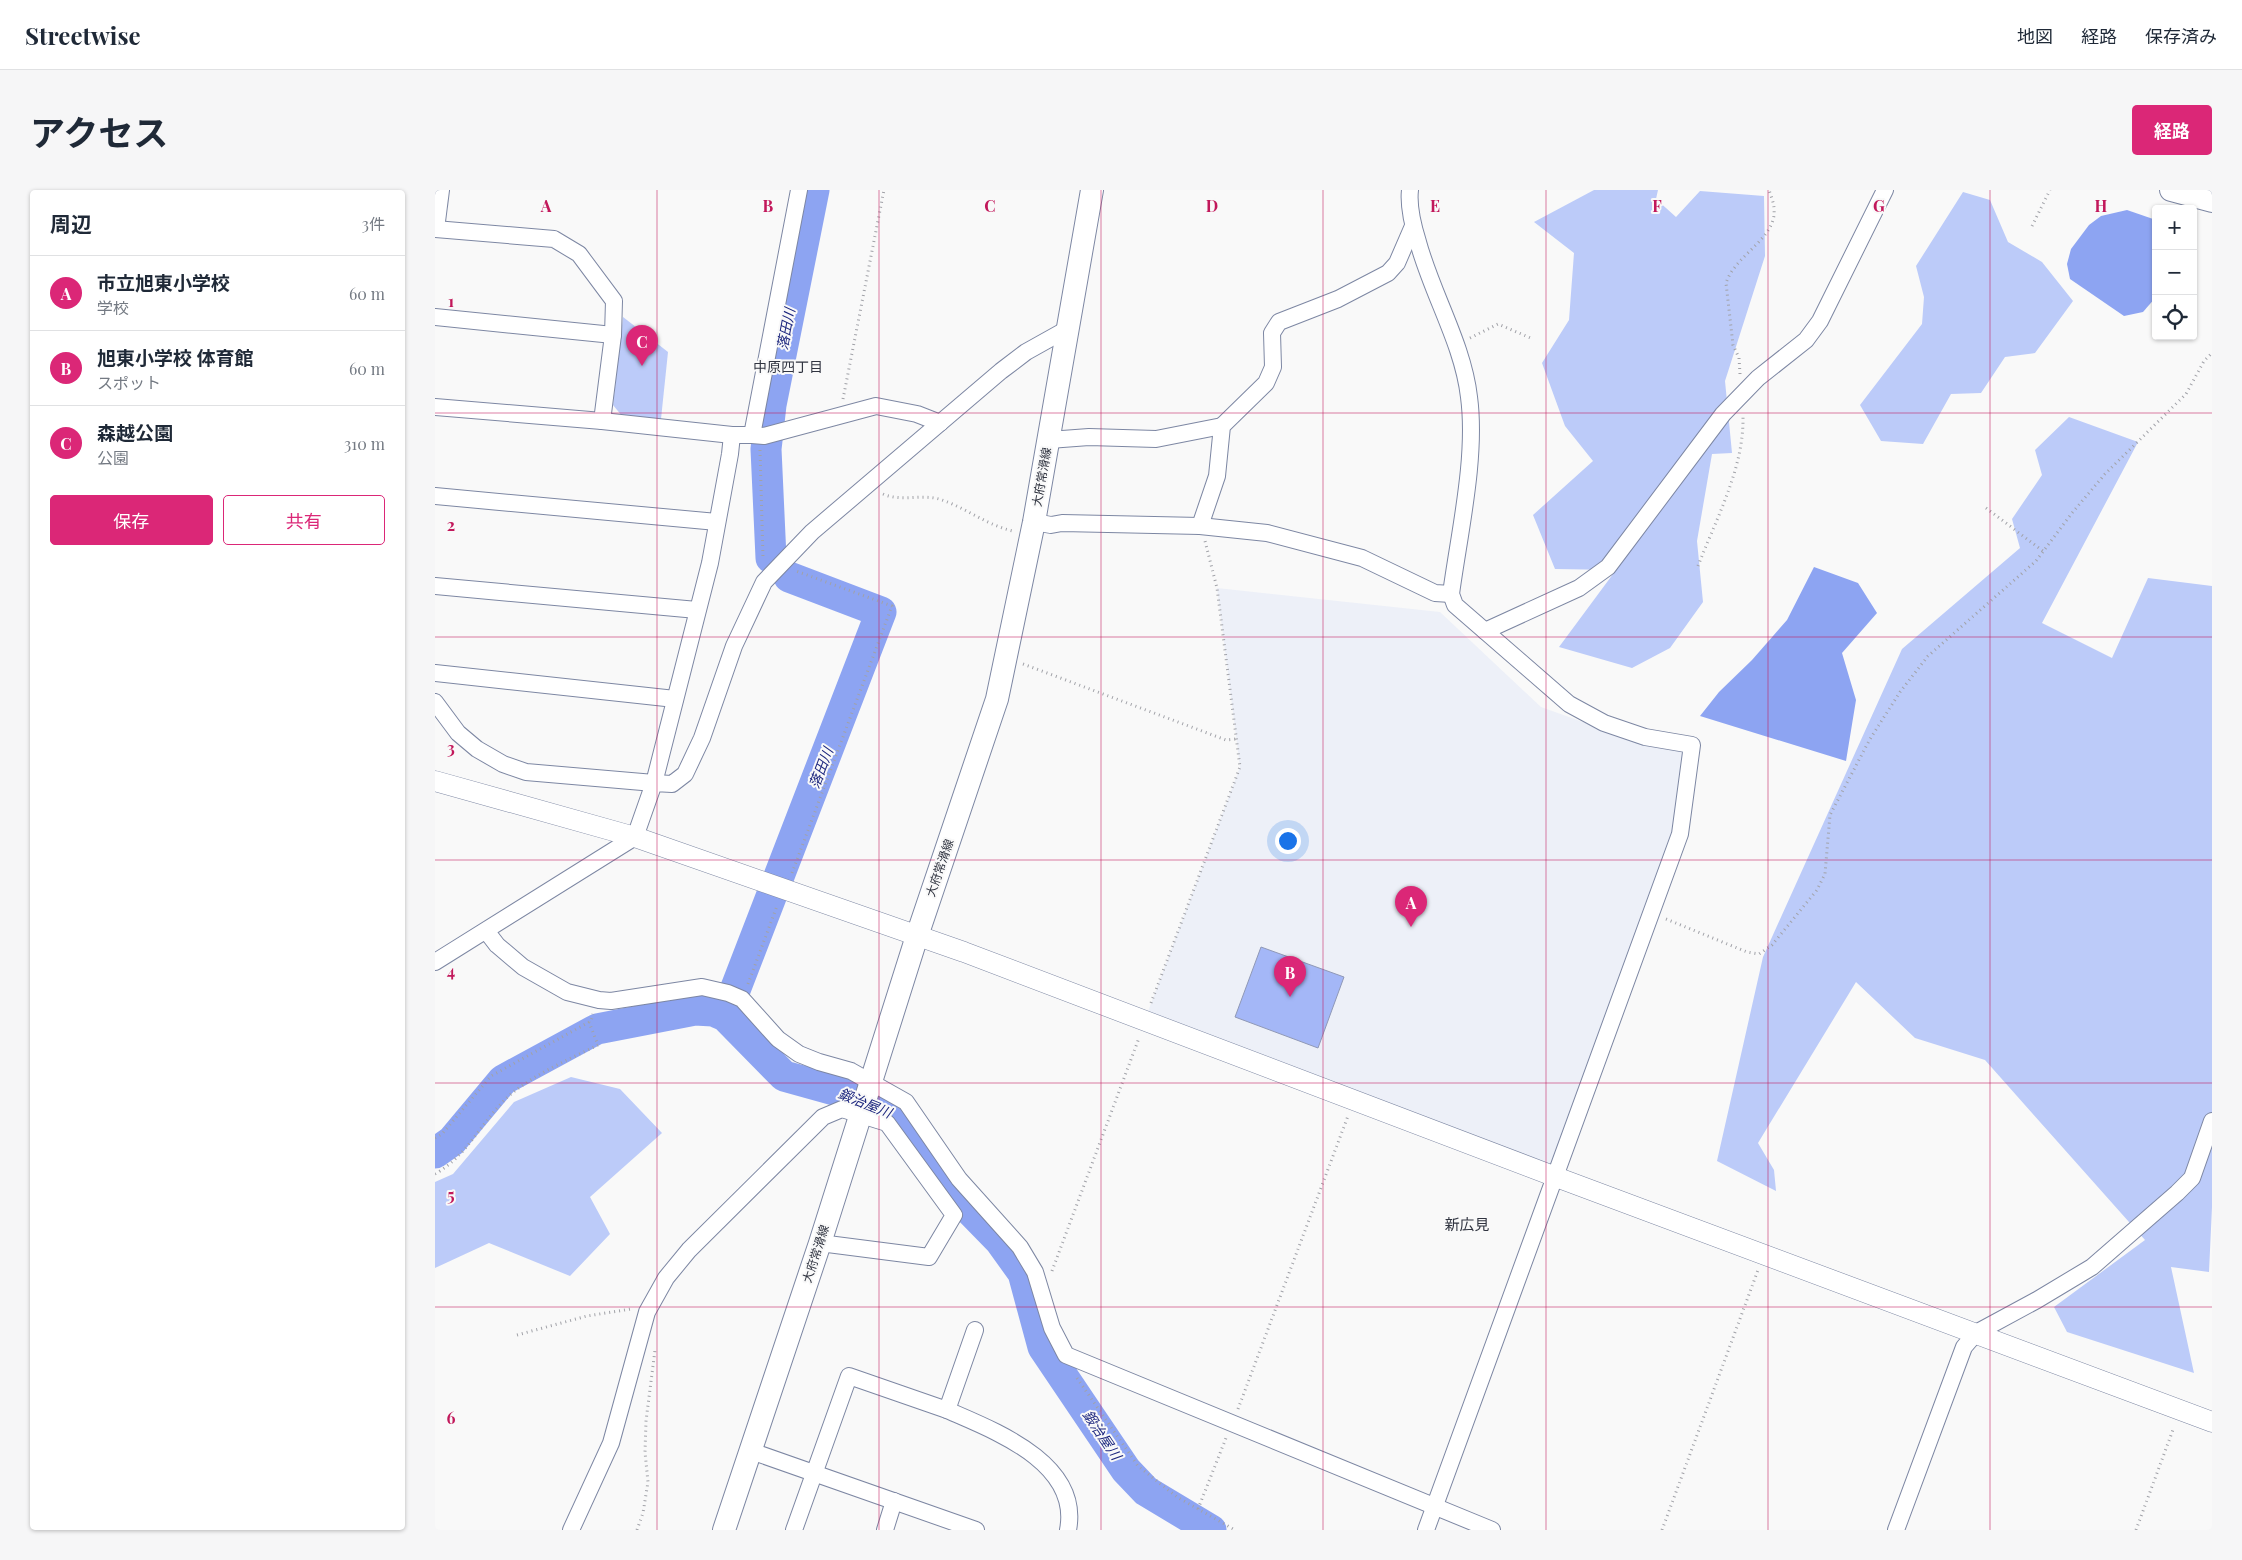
<!DOCTYPE html>
<html lang="ja">
<head>
<meta charset="utf-8">
<style>
  body { margin:0; font-family:"Playfair Display","Noto Sans JP",serif; background:#f6f6f7; color:#1f2937 }
  .controls { position:absolute; right:15px; top:15px; display:grid; overflow:hidden; border-radius:5px; box-shadow:0 1px 4px #0004 }
  .controls button { width:45px; height:45px; display:grid; place-items:center; padding:0; border:0; border-bottom:1px solid #e0e1e3; background:#fff; color:#1f2937; font:25px sans-serif }
  .you { position:absolute; left:852px; top:650px; width:18px; height:18px; margin:-12px; border:4px solid #fff; border-radius:50%; background:#1a73e8; box-shadow:0 0 0 8px #1a73e833 }
  .badge { display:grid; place-items:center; width:32px; height:32px; border-radius:50%; background:#db2777; color:#fff; font-size:16px; font-weight:700 }
  .pin { position:absolute; translate:-50% -41px; filter:drop-shadow(0 1px 2px #0008) }
  .pin::after { content:''; position:absolute; top:26px; width:18px; height:15px; background:inherit; clip-path:polygon(0 0,100% 0,50% 100%) }
  .list { margin:0; padding:0; list-style:none }
  h2 { display:flex; justify-content:space-between; align-items:center; height:65px; margin:0; padding:0 20px; font-size:21px }
  h2 small { font-size:16px; font-weight:400; color:#747a83 }
  .list li { display:grid; grid-template-columns:32px 1fr auto; gap:15px; align-items:center; box-sizing:border-box; height:75px; padding:0 20px; border-top:1px solid #e0e1e3 }
  .list b { display:block; font-size:19px; white-space:nowrap }
  .list p { margin:0; font-size:16px; white-space:nowrap; color:#747a83 }
  .list em { font-size:16px; font-style:normal; color:#747a83 }
  .actions { display:flex; gap:10px; padding:15px 20px }
  .actions a { flex:1; padding:11px 0; border:1px solid #db2777; border-radius:5px; text-align:center; font-size:18px; color:#db2777 }
  .actions .main { background:#db2777; color:#fff }
  .icon { flex:none; width:28px; height:28px; fill:none; stroke:currentColor; stroke-width:2; stroke-linecap:round; stroke-linejoin:round }
  .map { position:relative; flex:none; width:1777px; height:1340px; overflow:hidden; border-radius:5px }
  header { display:flex; align-items:center; gap:30px; box-sizing:border-box; height:70px; padding:0 25px; background:#fff; border-bottom:1px solid #e0e1e3 }
  header strong { font-size:24px }
  nav { display:flex; gap:28px; margin-inline-start:auto; font-size:18px }
  .intro { display:flex; align-items:center; justify-content:space-between; box-sizing:border-box; height:120px; padding:0 30px }
  h1 { margin:0; font-size:35px }
  .button { padding:12px 22px; border-radius:5px; background:#db2777; color:#fff; font-size:18px; font-weight:700 }
  main { display:flex; gap:30px; padding:0 30px }
  aside { flex:1; background:#fff; border-radius:5px; box-shadow:0 1px 4px #0004 }
  .map>svg:first-child { display:block }
</style>
</head>
<body>
<header>
<strong>Streetwise</strong>
<nav><a>地図</a><a>経路</a><a>保存済み</a></nav>
</header>
<div class="intro"><h1>アクセス</h1><a class="button">経路</a></div>
<main>
<aside>
<h2>周辺<small>3件</small></h2>
<ul class="list">
<li><span class="badge">A</span><div><b>市立旭東小学校</b><p>学校</p></div><em>60 m</em></li>
<li><span class="badge">B</span><div><b>旭東小学校 体育館</b><p>スポット</p></div><em>60 m</em></li>
<li><span class="badge">C</span><div><b>森越公園</b><p>公園</p></div><em>310 m</em></li>
</ul>
<div class="actions"><a class="main">保存</a><a>共有</a></div>
</aside>
<div class="map">
<svg width="1777" height="1340" viewBox="0 0 1777 1340">
  <rect width="100%" height="100%" fill="#f9f9f9"/>
  <!-- built -->
  <polygon fill="#edf0f8" points="782,398 1005,422 1106,517 1204,552 1247,559 1250,567 1240,642 1121,987 709,832 805,577"/>
  <!-- green -->
  <g fill="#bccbf9">
    <polygon points="1159,0 1223,0 1221,9 1241,27 1265,1 1329,6 1330,66 1290,191 1297,263 1277,264 1262,351 1268,412 1235,458 1197,478 1124,457 1181,380 1120,379 1098,325 1158,271 1130,236 1107,173 1134,130 1139,63 1099,32"/>
    <polygon points="1528,2 1555,10 1573,52 1607,72 1638,111 1600,163 1570,167 1546,203 1516,204 1488,254 1446,251 1425,215 1487,134 1489,107 1481,76"/>
    <polygon points="188,127 233,162 226,229 187,226 178,215"/>
    <polygon points="1634,227 1703,252 1607,433 1677,468 1713,388 1777,396 1777,1017 1774,1082 1736,1077 1759,1183 1632,1142 1619,1117 1710,1050 1550,870 1480,848 1421,792 1323,953 1339,980 1341,1001 1282,971 1328,767 1467,459 1585,358 1577,329 1607,285 1600,260"/>
    <polygon points="136,887 185,899 227,943 155,1007 175,1044 135,1086 54,1053 0,1078 0,992 18,984 79,912"/>
  </g>
  <!-- water -->
  <g fill="#8da4f2">
    <polygon points="1692,20 1721,30 1721,107 1708,122 1689,126 1635,89 1632,74 1636,59 1654,35 1666,26"/>
    <polygon points="1379,377 1423,393 1442,423 1407,463 1421,510 1411,571 1265,526 1284,502 1317,470 1352,430"/>
  </g>
  <g fill="none" stroke-linecap="round" stroke-linejoin="round">
    <!-- river -->
    <g stroke="#8da4f2" stroke-width="31">
      <polyline points="336,368 331,259 336,215 379,0"/>
      <polyline points="290,826 446,422 354,387"/>
      <polyline points="0,963 17,951 68,890 162,839 260,820 278,821 290,826 349,886 421,906 468,929 523,1008 565,1051 588,1083 608,1157 691,1280 711,1301 776,1340"/>
    </g>
  </g>
  <!-- building -->
  <polygon fill="#a4b7f7" stroke="#8f98b6" points="826,757 909,787 883,858 800,827"/>
  <g fill="none" stroke-linecap="round" stroke-linejoin="round">
    <defs>
      <g id="minor">
        <path d="M 975,0 C 973,17 978,36 983,52 C 997,104 1028,154 1034,207 C 1042,267 1024,344 1016,404 L 1020,415 L 1134,514 L 1169,533 L 1210,547 L 1257,555 L 1245,644 L 991,1340"/>
        <polyline points="0,39 119,49 144,64 179,111 178,145 167,231"/>
        <polyline points="1,39 6,0"/>
        <polyline points="0,127 178,145"/>
        <polyline points="0,217 167,231 297,245 317,245 364,0"/>
        <polyline points="317,245 329,246 441,216 482,224 505,233"/>
        <polyline points="614,250 654,247 721,249 787,236"/>
        <polyline points="0,306 282,332"/>
        <polyline points="599,332 616,335 627,333 765,336 832,343 927,368 1000,403 1016,404"/>
        <polyline points="765,336 782,286 787,236 831,193 838,177 837,143 844,132 903,109 953,83 962,73 978,36"/>
        <polyline points="0,396 262,420"/>
        <polyline points="1050,441 1144,398 1173,377 1288,224 1323,188 1371,150 1385,131 1450,0"/>
        <polyline points="0,483 240,509"/>
        <polyline points="0,512 23,543 42,559 68,574 91,582 219,593 275,373 295,264 297,245"/>
        <polyline points="52,742 62,755 88,777 132,802 164,810 176,811 267,797 293,803 307,809 343,849 364,864 384,872 416,881 471,912 524,989 585,1057 600,1082 617,1138 631,1165 1057,1340"/>
        <polyline points="0,772 200,647 219,593 237,594 250,584 267,548 299,456 329,392 377,342 566,181 591,162 634,138"/>
        <path d="M 540,1140 L 512,1220 C 560,1241 646,1273 633,1340"/>
        <polyline points="316,1261 541,1340"/>
        <polyline points="136,1340 176,1253 212,1122 231,1088 254,1060 388,927 407,919 452,933 519,1025 494,1067 385,1053"/>
        <polyline points="359,1340 414,1186 512,1220"/>
        <polyline points="450,1340 459,1311"/>
        <polyline points="1461,1340 1529,1157 1541,1143 1602,1110 1657,1077 1742,1003 1757,988 1777,931"/>
      </g>
      <polyline id="tertiary" points="0,591 200,647 529,762 1121,987 1777,1232"/>
      <g id="secondary">
        <polyline points="1736,0 1777,11"/>
        <polyline points="289,1340 385,1053 482,746 562,509 599,332 657,0"/>
      </g>
    </defs>
    <!-- minor casing -->
    <use href="#minor" stroke="#7d87a3" stroke-width="18"/>
    <!-- tertiary casing -->
    <use href="#tertiary" stroke="#7d87a3" stroke-width="21"/>
    <!-- secondary casing -->
    <use href="#secondary" stroke="#7d87a3" stroke-width="24"/>
    <!-- path -->
    <g stroke="#a1a2a8" stroke-width="3" stroke-dasharray="1 4" stroke-linecap="butt">
      <polyline points="1597,36 1615,0"/>
      <polyline points="1035,148 1063,134 1098,149"/>
      <path d="M 1305,184 L 1304,168 L 1298,155 L 1291,93 C 1300,65 1342,48 1339,19 C 1339,13 1336,6 1334,0"/>
      <polyline points="408,209 449,0"/>
      <polyline points="325,260 328,369"/>
      <path d="M 448,304 C 466,312 485,304 504,309 C 530,317 551,335 578,341"/>
      <polyline points="1551,318 1608,361"/>
      <path d="M 1263,376 C 1281,329 1309,278 1308,227"/>
      <polyline points="588,474 791,550 801,549"/>
      <polyline points="357,683 457,416 361,381"/>
      <polyline points="1231,729 1312,762 1324,764 1337,755 1382,700 1390,684 1395,625 1435,549 1465,502 1493,466 1601,371 1637,323 1670,284 1751,204 1769,171 1777,163"/>
      <polyline points="313,794 342,716"/>
      <polyline points="716,813 805,577 782,398 770,351"/>
      <polyline points="0,948 7,944 56,886 156,831 158,824"/>
      <path d="M 0,984 C 34,965 48,928 76,904 C 101,883 135,869 163,855 L 154,832"/>
      <polyline points="617,1081 704,848"/>
      <polyline points="82,1145 152,1126 196,1119"/>
      <polyline points="642,1188 703,1276 742,1307 800,1340"/>
      <polyline points="803,1219 913,926"/>
      <polyline points="763,1319 791,1248"/>
      <polyline points="202,1340 208,1323 213,1292 210,1262 211,1231 220,1160"/>
      <polyline points="1227,1340 1323,1080"/>
      <polyline points="1701,1340 1739,1237"/>
    </g>
    <!-- minor -->
    <use href="#minor" stroke="#fff" stroke-width="16"/>
    <!-- tertiary -->
    <use href="#tertiary" stroke="#fff" stroke-width="20"/>
    <!-- secondary -->
    <use href="#secondary" stroke="#fff" stroke-width="22"/>
  </g>
  <!-- grid -->
  <path fill="none" stroke="#c2185b" stroke-width="1" stroke-opacity="0.55" d="M 222,0 L 222,1340M 444,0 L 444,1340M 666,0 L 666,1340M 888,0 L 888,1340M 1111,0 L 1111,1340M 1333,0 L 1333,1340M 1555,0 L 1555,1340M 0,223 L 1777,223M 0,447 L 1777,447M 0,670 L 1777,670M 0,893 L 1777,893M 0,1117 L 1777,1117"/>
  <g text-anchor="middle" stroke-width="4" stroke-linejoin="round" paint-order="stroke">
    <!-- street labels -->
    <g font-size="12" fill="#303440" stroke="#f9f9f9">
      <text transform="translate(607 287) rotate(-80)" y="4">大府常滑線</text>
      <text transform="translate(505 678) rotate(-71)" y="4">大府常滑線</text>
      <text transform="translate(381 1064) rotate(-72)" y="4">大府常滑線</text>
    </g>
    <!-- water labels -->
    <g font-size="14" font-style="italic" fill="#1c267e" stroke="#f9f9f9">
      <text transform="translate(351 139) rotate(-79)" y="5">落田川</text>
      <text transform="translate(386 578) rotate(-69)" y="5">落田川</text>
      <text transform="translate(430 913) rotate(22)" y="5">鍛治屋川</text>
      <text transform="translate(667 1245) rotate(56)" y="5">鍛治屋川</text>
    </g>
    <!-- neighbourhood labels -->
    <g font-size="14" fill="#303440" stroke="#f9f9f9">
      <text x="353" y="182">中原四丁目</text>
    </g>
    <!-- quarter labels -->
    <g font-size="15" fill="#303440" stroke="#f9f9f9">
      <text x="1032" y="1040">新広見</text>
    </g>
  </g>
  <g font-size="16" text-anchor="middle" font-weight="bold" fill="#c2185b" stroke="#f9f9f9" stroke-width="4" stroke-linejoin="round" paint-order="stroke">
    <text x="111" y="22">A</text>
    <text x="333" y="22">B</text>
    <text x="555" y="22">C</text>
    <text x="777" y="22">D</text>
    <text x="1000" y="22">E</text>
    <text x="1222" y="22">F</text>
    <text x="1444" y="22">G</text>
    <text x="1666" y="22">H</text>
    <text x="16" y="117">1</text>
    <text x="16" y="341">2</text>
    <text x="16" y="564">3</text>
    <text x="16" y="787">4</text>
    <text x="16" y="1011">5</text>
    <text x="16" y="1234">6</text>
  </g>
</svg>
<div class="controls">
<button>+</button>
<button>−</button>
<button><svg class="icon" aria-label="locate" viewBox="0 0 24 24"><circle cx="12" cy="12" r="6"/><path d="M12 2v4M12 18v4M2 12h4M18 12h4"/></svg></button>
</div>
<div class="you"></div>
<div class="pin badge" style="left:976px;top:737px">A</div>
<div class="pin badge" style="left:855px;top:807px">B</div>
<div class="pin badge" style="left:207px;top:176px">C</div>
</div>
</main>
</body>
</html>
